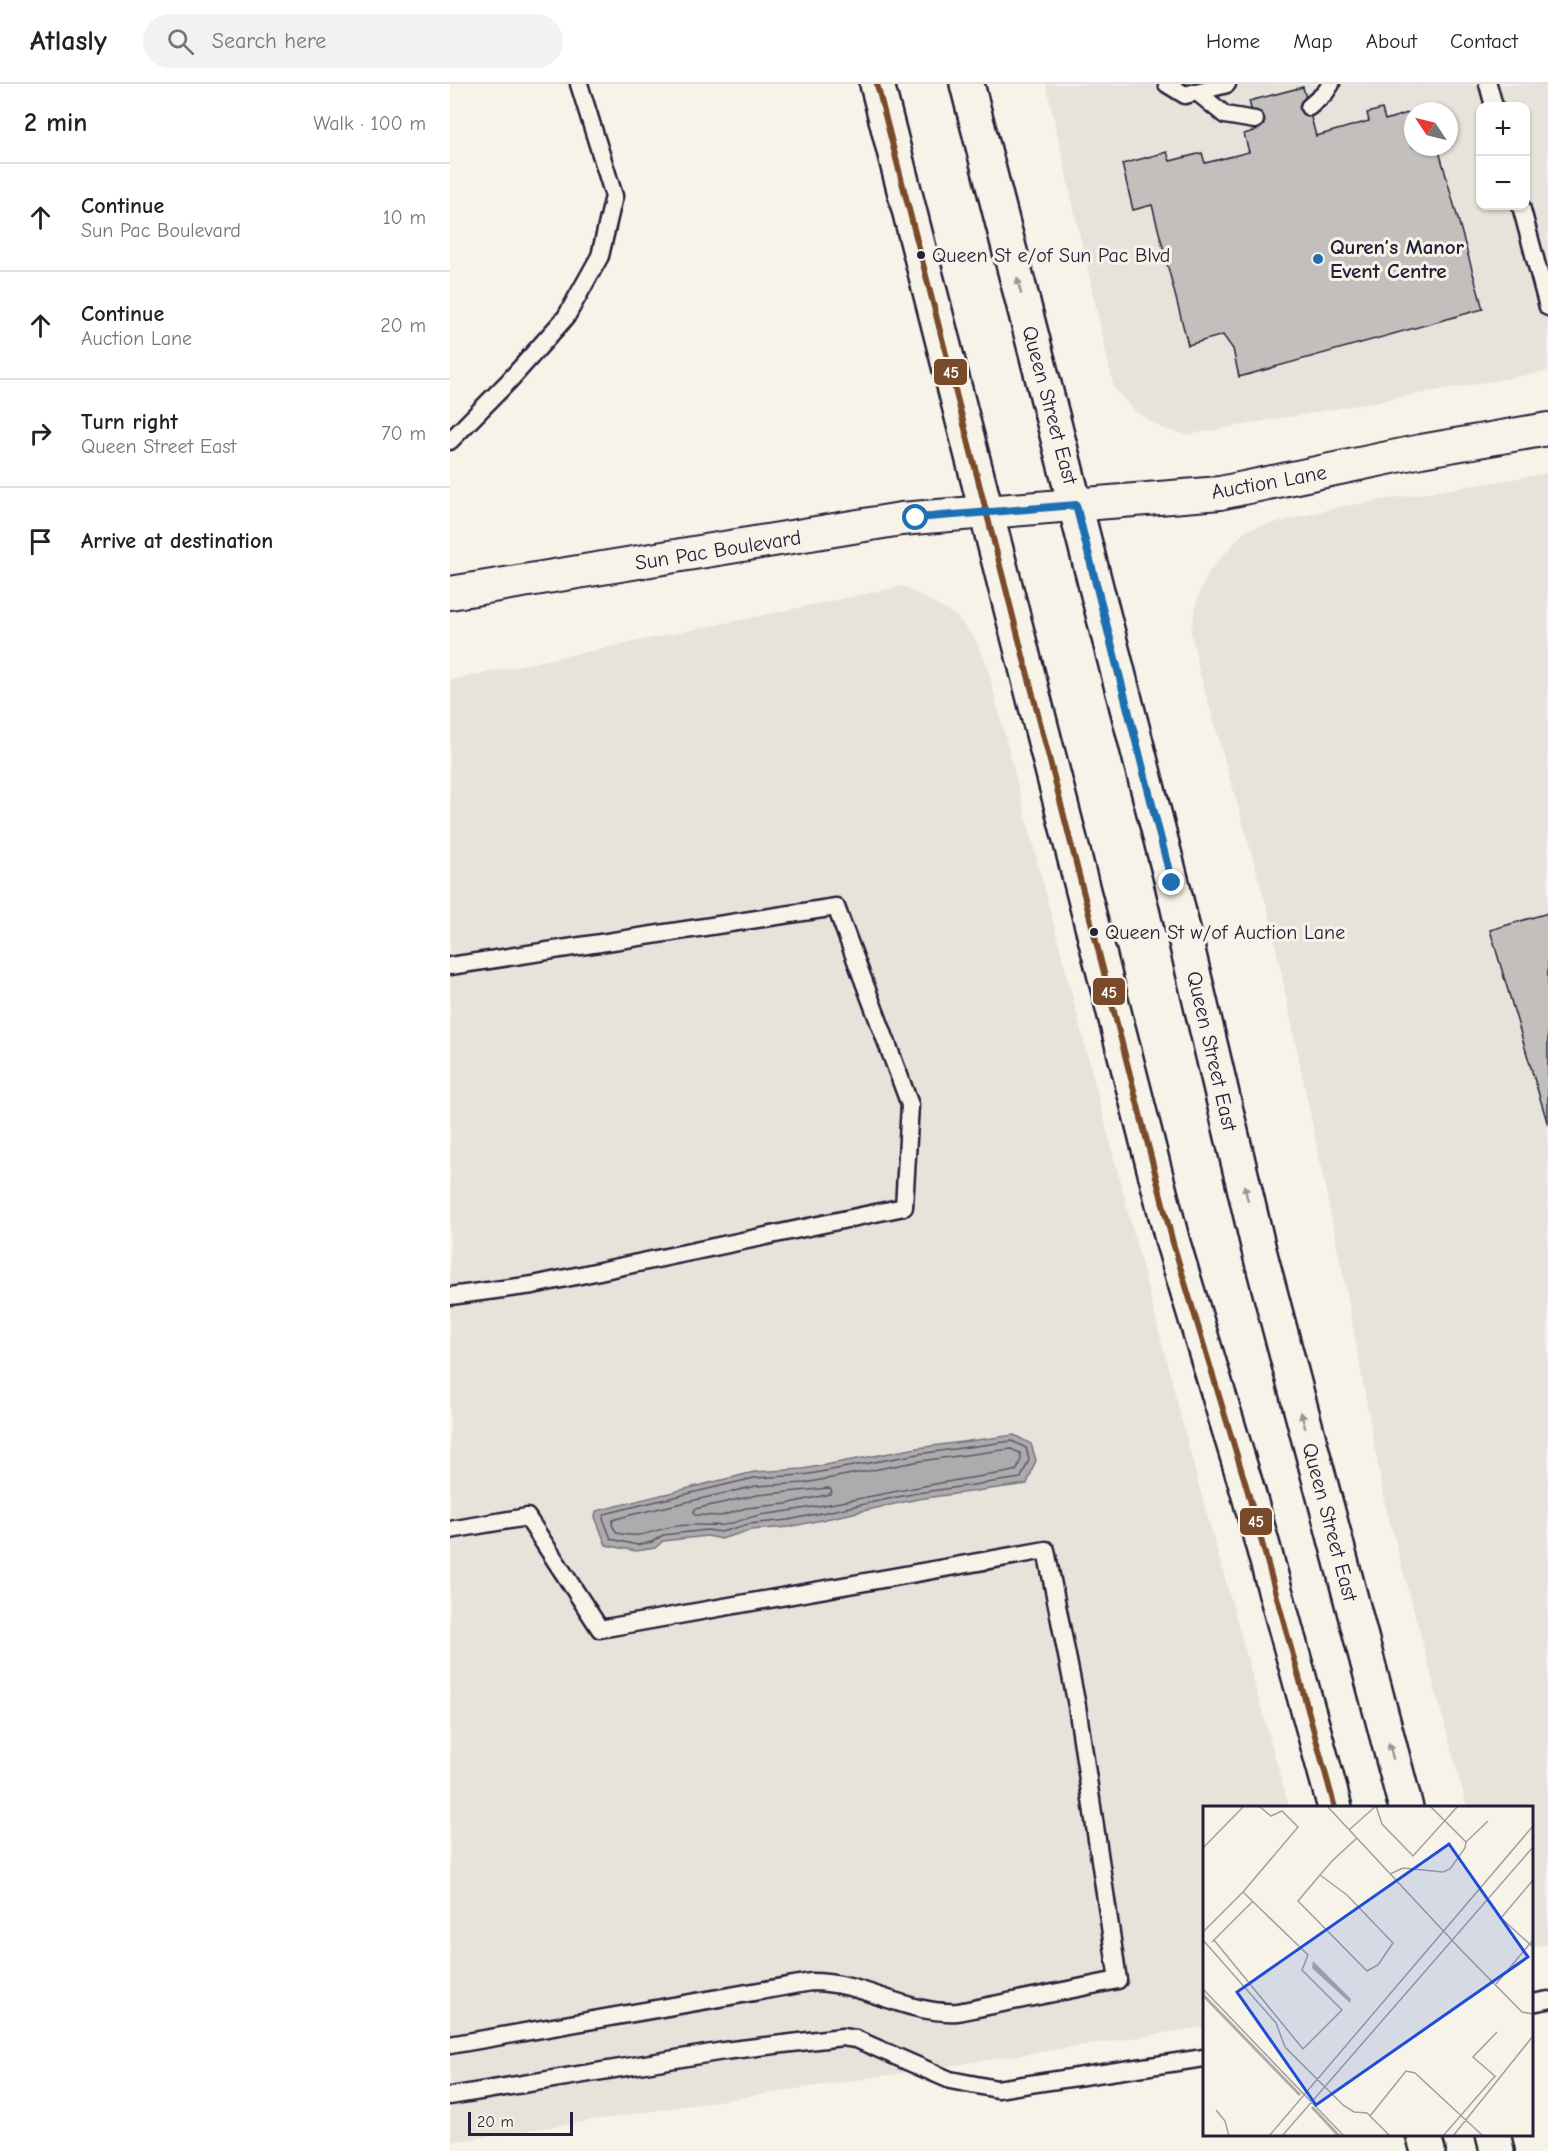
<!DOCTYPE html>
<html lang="en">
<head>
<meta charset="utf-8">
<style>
  body { margin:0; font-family:"Comic Neue",sans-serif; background:#f2f2f2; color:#222 }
  .controls { position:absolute; right:18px; top:18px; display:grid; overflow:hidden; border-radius:12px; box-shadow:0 2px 4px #0004 }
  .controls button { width:54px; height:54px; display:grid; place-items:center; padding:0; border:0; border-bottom:2px solid #e0e0e0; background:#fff; color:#222; font:30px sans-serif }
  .compass { position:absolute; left:954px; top:18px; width:54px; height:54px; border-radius:50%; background:#fff; box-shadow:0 2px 4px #0004; rotate:305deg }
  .scale { position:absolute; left:18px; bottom:15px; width:105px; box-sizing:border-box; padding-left:6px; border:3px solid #22223b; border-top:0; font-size:16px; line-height:21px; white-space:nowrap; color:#22223b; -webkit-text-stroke:4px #f7f3e8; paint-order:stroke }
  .stop { position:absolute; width:18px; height:18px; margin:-14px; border:4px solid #1f6fb2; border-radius:50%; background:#fff }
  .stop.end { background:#1f6fb2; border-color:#fff; box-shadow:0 2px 6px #0008 }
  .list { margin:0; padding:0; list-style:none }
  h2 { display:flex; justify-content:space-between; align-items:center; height:78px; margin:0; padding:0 24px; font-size:26px }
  h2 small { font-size:20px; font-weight:400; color:#767676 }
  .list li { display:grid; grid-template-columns:39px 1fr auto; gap:18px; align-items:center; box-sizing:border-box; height:108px; padding:0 24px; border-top:2px solid #e0e0e0 }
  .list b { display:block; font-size:22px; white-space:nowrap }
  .list p { margin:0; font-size:20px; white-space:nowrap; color:#767676 }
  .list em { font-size:20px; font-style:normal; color:#767676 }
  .icon { flex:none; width:33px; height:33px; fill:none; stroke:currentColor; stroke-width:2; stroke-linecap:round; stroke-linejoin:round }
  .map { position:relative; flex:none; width:1098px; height:2067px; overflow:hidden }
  header { display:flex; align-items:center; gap:36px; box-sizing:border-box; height:84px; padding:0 30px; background:#fff; border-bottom:2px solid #e0e0e0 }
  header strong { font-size:28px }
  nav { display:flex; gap:33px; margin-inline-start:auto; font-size:21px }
  .search { width:420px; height:54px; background:#f2f2f2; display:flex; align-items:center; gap:15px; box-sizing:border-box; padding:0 21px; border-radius:33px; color:#767676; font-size:22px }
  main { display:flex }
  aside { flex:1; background:#fff }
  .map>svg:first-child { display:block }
</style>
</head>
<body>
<header>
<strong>Atlasly</strong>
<div class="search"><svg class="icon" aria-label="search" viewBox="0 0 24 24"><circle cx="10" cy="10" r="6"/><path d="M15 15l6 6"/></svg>Search here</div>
<nav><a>Home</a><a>Map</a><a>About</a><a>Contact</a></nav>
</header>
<main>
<aside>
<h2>2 min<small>Walk · 100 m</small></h2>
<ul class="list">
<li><svg class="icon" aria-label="ahead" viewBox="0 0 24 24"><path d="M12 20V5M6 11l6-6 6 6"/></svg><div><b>Continue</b><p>Sun Pac Boulevard</p></div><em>10 m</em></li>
<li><svg class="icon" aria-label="ahead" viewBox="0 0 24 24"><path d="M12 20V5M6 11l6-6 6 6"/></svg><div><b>Continue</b><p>Auction Lane</p></div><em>20 m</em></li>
<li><svg class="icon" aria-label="right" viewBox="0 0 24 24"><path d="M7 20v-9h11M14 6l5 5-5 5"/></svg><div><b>Turn right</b><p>Queen Street East</p></div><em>70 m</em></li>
<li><svg class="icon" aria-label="arrive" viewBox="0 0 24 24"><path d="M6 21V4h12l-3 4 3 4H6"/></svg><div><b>Arrive at destination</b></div></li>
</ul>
</aside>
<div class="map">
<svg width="1098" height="2067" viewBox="0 0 1098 2067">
  <rect width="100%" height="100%" fill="#f7f3e8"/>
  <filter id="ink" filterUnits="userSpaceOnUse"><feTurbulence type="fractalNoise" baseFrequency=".0167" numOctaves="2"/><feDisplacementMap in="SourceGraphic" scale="12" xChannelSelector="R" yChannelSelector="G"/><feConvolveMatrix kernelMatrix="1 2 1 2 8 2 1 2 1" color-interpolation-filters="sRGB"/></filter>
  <g filter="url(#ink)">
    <!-- built -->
    <g fill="#e7e3db" fill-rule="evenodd">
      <path d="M 596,0 L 1098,0 L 1098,287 L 736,351 L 711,344 L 686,328 L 664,304 ZM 1030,22 L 1076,22 L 1076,122 L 1030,122 ZM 963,27 L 999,27 L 999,63 L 963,63 Z"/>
      <polygon points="1098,389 1098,1860 1082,1863 1082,1724 1017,1723 934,1416 898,1215 820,834 748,583 741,547 748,512 760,486 796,446 889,423"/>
      <polygon points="453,502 506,532 525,555 536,578 746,1391 839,1723 754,1724 754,1943 0,2058 0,596"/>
    </g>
    <!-- water -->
    <polygon fill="#aeabad" stroke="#76747f" stroke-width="1.5" points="564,1351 581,1360 586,1376 577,1400 468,1415 339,1443 301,1446 271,1455 257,1452 213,1457 205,1464 186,1467 156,1461 145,1433 146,1427 304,1388 353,1385 467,1364"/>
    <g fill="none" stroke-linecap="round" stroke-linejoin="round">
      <!-- shore -->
      <g stroke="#5a5969" stroke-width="1.5">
        <polygon points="562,1357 576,1364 579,1376 571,1394 467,1409 338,1436 299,1440 271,1448 257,1446 213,1451 202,1458 187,1461 161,1455 153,1434 155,1430 174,1425 304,1394 354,1391 468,1370"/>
        <path d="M 561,1365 L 570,1369 L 571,1375 L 567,1386 L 554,1389 C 474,1399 396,1420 317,1430 C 302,1431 288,1439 273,1441 C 258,1442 243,1440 228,1442 C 200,1445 196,1456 167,1449 L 162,1441 L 163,1436 L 176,1432 L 306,1402 L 355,1399 L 470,1377 Z"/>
        <polygon points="379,1404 382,1407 380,1410 336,1420 296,1424 271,1432 245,1431 243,1429 245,1425 307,1411"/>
      </g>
    </g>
    <!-- building -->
    <g fill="#c2bfbd" stroke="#22223b" stroke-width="1.5">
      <polygon points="853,3 866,52 919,37 917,29 932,25 935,36 977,23 978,27 963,27 963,63 988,63 1033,225 789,293 783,265 773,251 738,261 702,121 683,126 672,80 717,68 720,77 752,69 755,79 799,68 794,50 807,46 799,17"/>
      <polygon points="1098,829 1098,1041 1040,846"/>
    </g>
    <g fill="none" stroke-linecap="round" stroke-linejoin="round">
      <defs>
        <g id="service">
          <polyline points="717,0 735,11 777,0"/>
          <polyline points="1038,0 1044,22"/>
          <polyline points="747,8 775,31 805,36"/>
          <polyline points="859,23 875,9 881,0"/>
          <polyline points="1071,122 1098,223"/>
          <polyline points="0,357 59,297 116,233 150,172 164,112 129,0"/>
          <polyline points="0,882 386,823 460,1021 454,1123 83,1201 0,1212"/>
          <path d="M 0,1446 L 77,1433 L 150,1545 L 596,1466 L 627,1622 L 668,1896 L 508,1928 C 455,1931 416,1898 361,1898 L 0,1961"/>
          <polyline points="1082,1919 1098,1916"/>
          <polyline points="0,2012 274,1967 392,1953 406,1955 500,1996 547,2005 754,1974"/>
        </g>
        <polyline id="minor" points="0,509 451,435 770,409 971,367 1098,345"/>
        <g id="primary">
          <polyline points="427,0 723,1159 798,1408 885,1724"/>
          <polyline points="517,0 722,799 809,1166 956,1724"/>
          <polyline points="973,2050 978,2067"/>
          <polyline points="1043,2050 1047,2067"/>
        </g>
      </defs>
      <!-- service casing -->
      <use href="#service" stroke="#22223b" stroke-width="21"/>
      <!-- minor casing -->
      <use href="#minor" stroke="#22223b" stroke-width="36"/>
      <!-- primary casing -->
      <use href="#primary" stroke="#22223b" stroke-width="38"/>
      <!-- service -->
      <use href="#service" stroke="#f7f3e8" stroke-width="16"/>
      <!-- minor -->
      <use href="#minor" stroke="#f7f3e8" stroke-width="32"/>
      <!-- primary -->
      <use href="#primary" stroke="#f7f3e8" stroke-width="33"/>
      <defs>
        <polyline id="bus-1" points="427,0 723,1159 798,1408 885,1724"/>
      </defs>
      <!-- bus-1 casing -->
      <use href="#bus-1" stroke="#f7f3e8" stroke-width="10"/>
      <!-- bus-1 -->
      <use href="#bus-1" stroke="#7a4b2a" stroke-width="6"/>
    </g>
    <!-- one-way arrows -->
    <defs><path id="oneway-solid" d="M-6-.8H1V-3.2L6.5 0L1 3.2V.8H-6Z" transform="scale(1.5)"/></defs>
    <g fill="#97959a">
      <use href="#oneway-solid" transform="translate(569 202) rotate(-104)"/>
      <use href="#oneway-solid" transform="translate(796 1109) rotate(-103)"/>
      <use href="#oneway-solid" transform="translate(853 1336) rotate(-105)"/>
      <use href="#oneway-solid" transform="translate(941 1667) rotate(-105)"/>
    </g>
  </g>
  <g fill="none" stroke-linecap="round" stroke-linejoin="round" filter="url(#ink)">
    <!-- route -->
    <polyline stroke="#1f6fb2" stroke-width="8" points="466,434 626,421 722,799"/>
  </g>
  <!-- markers -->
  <g fill="#22223b" stroke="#f7f3e8" stroke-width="2">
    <circle cx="471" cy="171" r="5"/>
    <circle cx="644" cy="848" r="5"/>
  </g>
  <circle fill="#1f6fb2" stroke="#f7f3e8" stroke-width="2" cx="868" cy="175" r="6"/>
  <g text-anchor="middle" stroke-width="6" stroke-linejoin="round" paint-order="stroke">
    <!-- bus labels -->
    <g font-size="20" fill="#22223b" stroke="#f7f3e8" text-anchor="start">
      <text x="482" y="178">Queen St e/of Sun Pac Blvd</text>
      <text x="655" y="855">Queen St w/of Auction Lane</text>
    </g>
    <!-- poi labels -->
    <g font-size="21" font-weight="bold" fill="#22223b" stroke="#f7f3e8" text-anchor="start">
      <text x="880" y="170">Quren’s Manor<tspan x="880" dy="24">Event Centre</tspan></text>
    </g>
    <!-- street labels -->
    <g font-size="21" fill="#22223b" stroke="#f7f3e8">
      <text transform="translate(600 321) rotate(75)" y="7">Queen Street East</text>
      <text transform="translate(819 398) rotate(-10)" y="7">Auction Lane</text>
      <text transform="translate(268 466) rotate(-9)" y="7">Sun Pac Boulevard</text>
      <text transform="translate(762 967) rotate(77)" y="7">Queen Street East</text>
      <text transform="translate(880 1438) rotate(75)" y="7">Queen Street East</text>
    </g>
  </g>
  <!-- overview -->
  <g transform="translate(753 1722)">
    <rect width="330" height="330" fill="#f7f3e8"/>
    <path d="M 110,155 L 148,193 L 147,197 L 109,162 Z" fill="#aeabad"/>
    <path fill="none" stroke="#aeabad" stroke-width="3" d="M 0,189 L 97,289M 109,301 L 136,330"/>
    <path fill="none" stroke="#a29fa3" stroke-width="1.5" d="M 124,0 L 260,146 L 319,206 L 330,208M 173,0 L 179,18 L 210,50 L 255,0M 146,24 L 173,0M 263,36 L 285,15M 0,42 L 41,0M 187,68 L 200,62 L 240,66 L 247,63 L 262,42 L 263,36 L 227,0M 117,69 L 144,89 L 190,137 L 175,159 L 164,165 L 95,95 L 117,69 L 129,55 L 154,32M 330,74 L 298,112 L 330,141M 0,126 L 40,86M 0,134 L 73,217 L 82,241 L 140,299 L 151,306 L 164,307 L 187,330M 11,134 L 100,243 L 139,204 L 99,164 L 105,149 L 40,86 L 95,21 L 79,5 L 68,10 L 56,0M 9,136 L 50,95M 293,178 L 330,134M 0,183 L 141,330M 293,271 L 270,251 L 294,226M 13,304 L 22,315 L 26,330M 167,310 L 203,265 L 212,267 L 280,330M 66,330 L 330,20M 79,330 L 330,41M 240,330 L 292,270M 250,330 L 330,230"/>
    <path fill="#1d4ed8" fill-opacity="0.15" stroke="#1d4ed8" stroke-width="3" d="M 246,38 L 325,151 L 113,299 L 34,186 Z"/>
    <rect width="330" height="330" fill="none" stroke="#22223b" stroke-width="3"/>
  </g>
  <g stroke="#f7f3e8" stroke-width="2">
    <rect x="483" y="274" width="35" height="28" rx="6" fill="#7a4b2a"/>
    <rect x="642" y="893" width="34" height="29" rx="6" fill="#7a4b2a"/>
    <rect x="789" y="1423" width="34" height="29" rx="6" fill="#7a4b2a"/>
  </g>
  <g font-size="16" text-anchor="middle" font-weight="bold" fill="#fff">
    <text x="501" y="294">45</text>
    <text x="659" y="914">45</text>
    <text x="806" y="1443">45</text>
  </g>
</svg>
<div class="controls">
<button>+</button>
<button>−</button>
</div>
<svg class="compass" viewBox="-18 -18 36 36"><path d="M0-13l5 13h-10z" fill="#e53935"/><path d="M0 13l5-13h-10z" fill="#767676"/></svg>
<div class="scale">20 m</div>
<div class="stop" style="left:466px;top:434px"></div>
<div class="stop end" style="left:722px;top:799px"></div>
</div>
</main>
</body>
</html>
